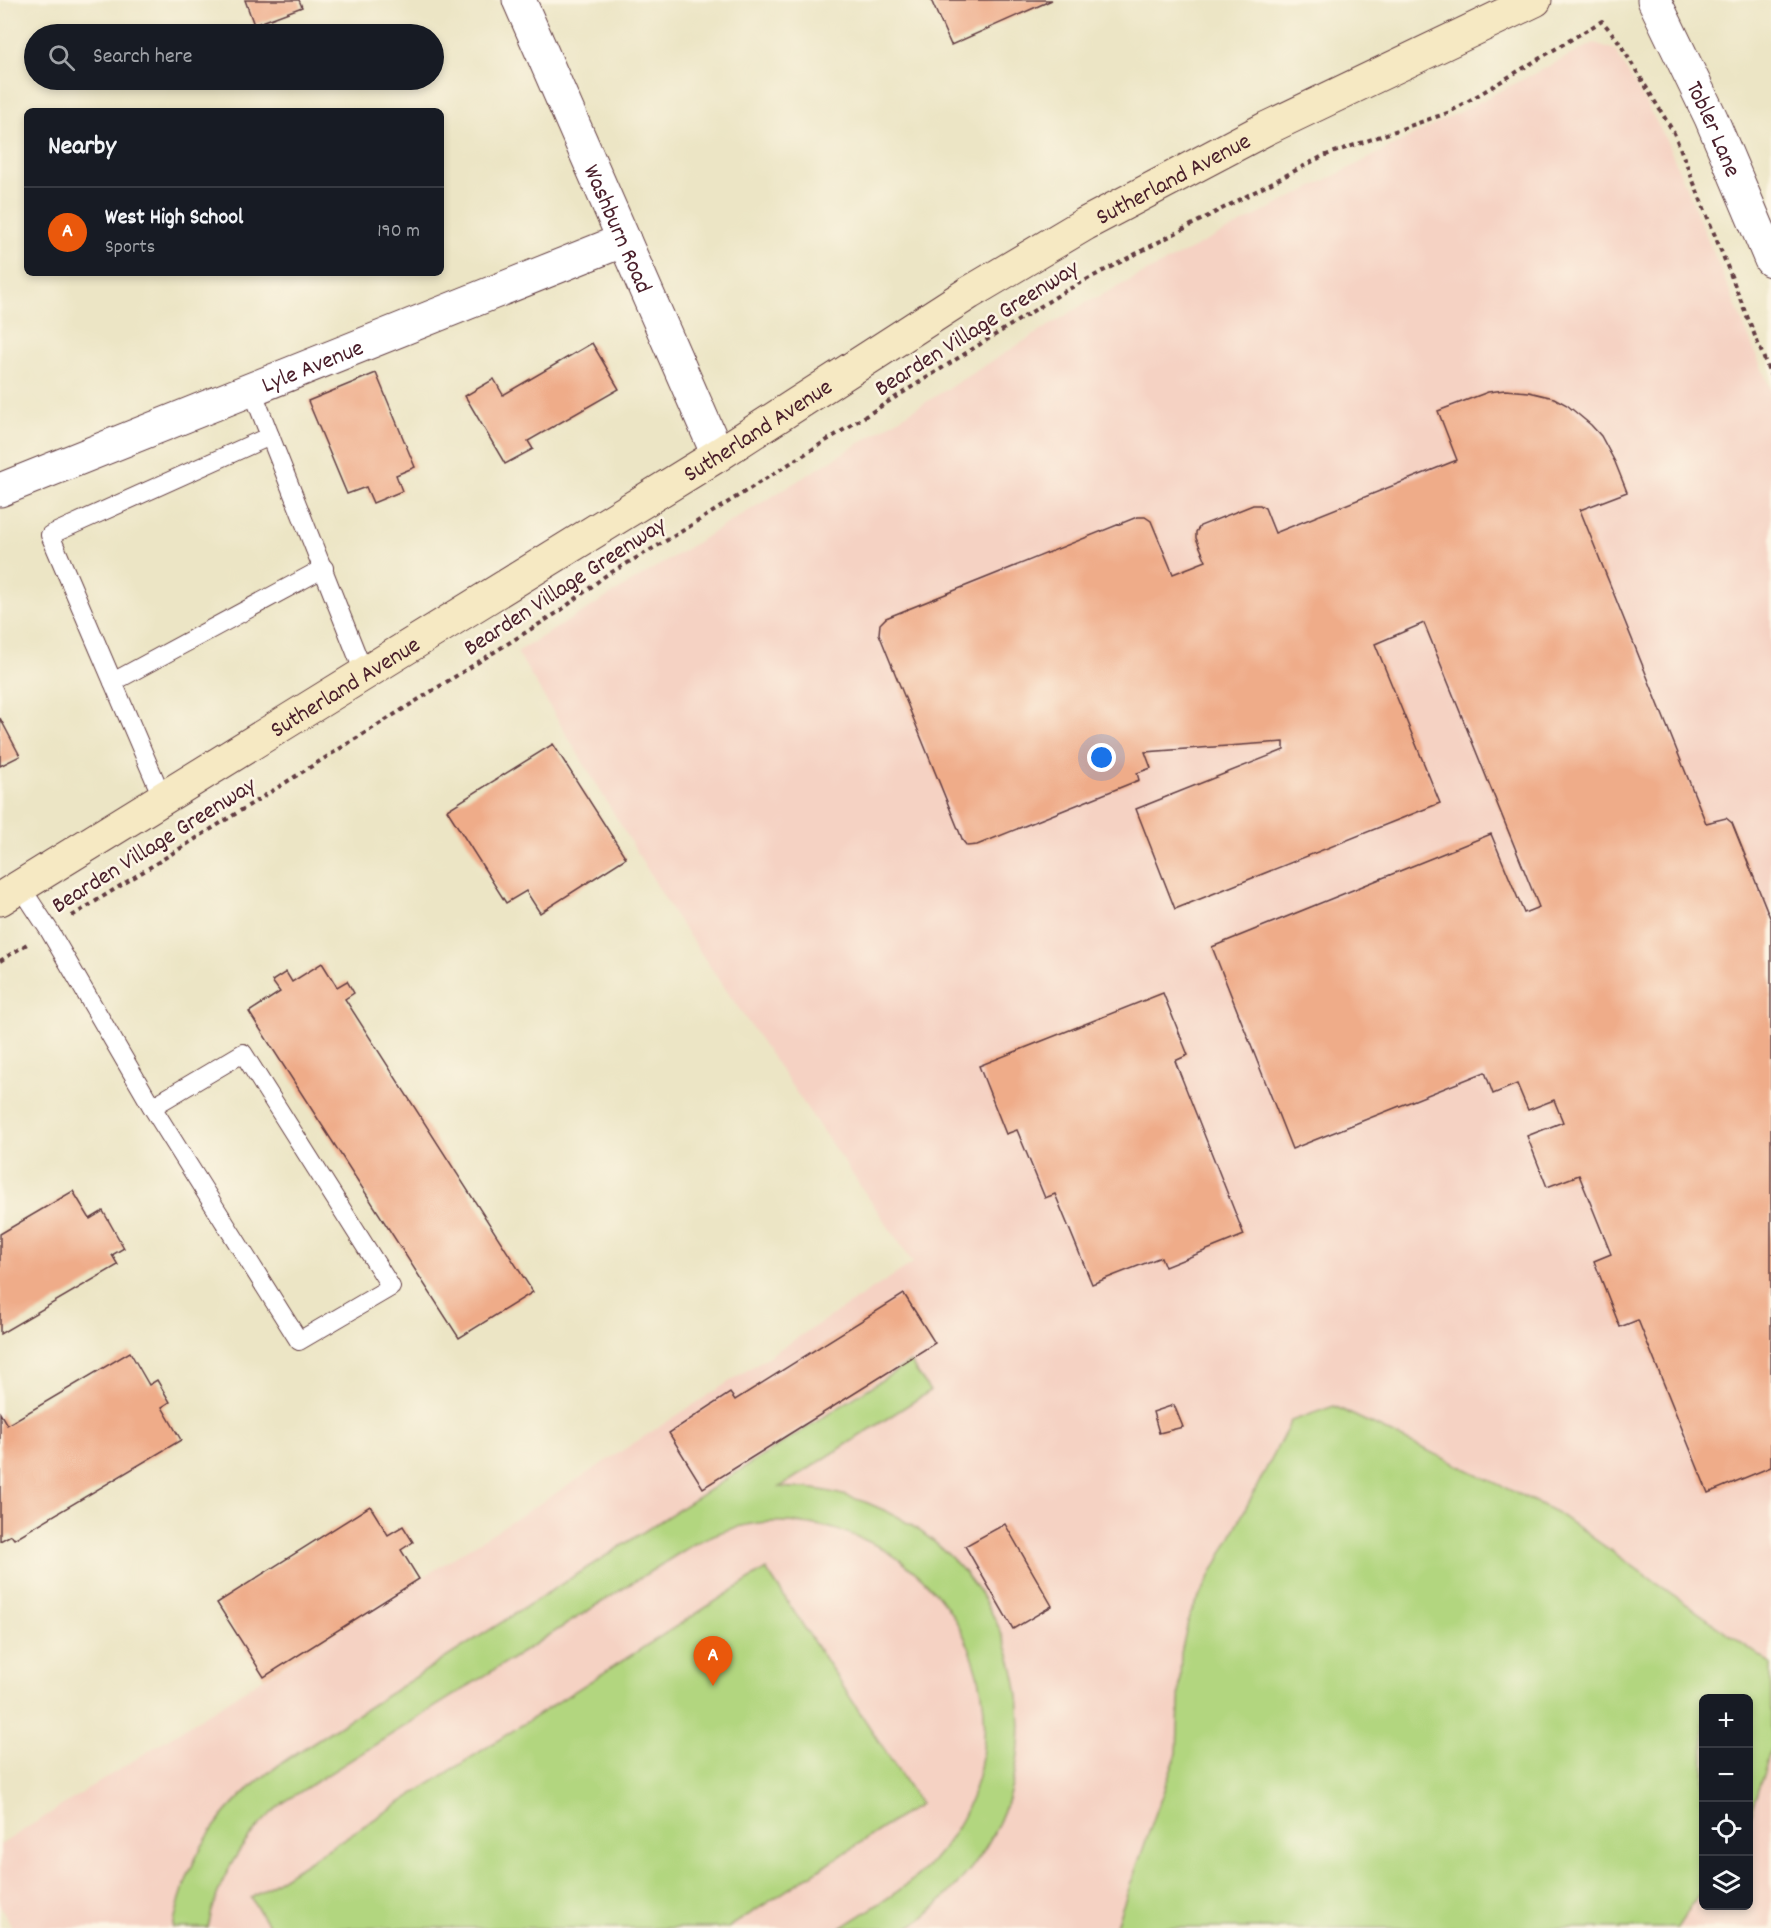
<!DOCTYPE html>
<html lang="en">
<head>
<meta charset="utf-8">
<style>
  body { margin:0; font-family:Dekko,sans-serif; background:#20242c; color:#f1f3f6 }
  .controls { position:absolute; right:18px; bottom:18px; display:grid; overflow:hidden; border-radius:9px; box-shadow:0 3px 9px #0003 }
  .controls button { width:54px; height:54px; display:grid; place-items:center; padding:0; border:0; border-bottom:2px solid #363941; background:#171b24; color:#f1f3f6; font:30px sans-serif }
  .you { position:absolute; left:1102px; top:758px; width:21px; height:21px; margin:-15px; border:4px solid #fff; border-radius:50%; background:#1a73e8; box-shadow:0 0 0 9px #1a73e833 }
  .badge { display:grid; place-items:center; width:39px; height:39px; border-radius:50%; background:#ea580c; color:#fff; font-size:20px; font-weight:700 }
  .pin { position:absolute; translate:-50% -50px; filter:drop-shadow(0 2px 3px #0008) }
  .pin::after { content:''; position:absolute; top:32px; width:21px; height:18px; background:inherit; clip-path:polygon(0 0,100% 0,50% 100%) }
  .list { margin:0; padding:0; list-style:none }
  h2 { display:flex; justify-content:space-between; align-items:center; height:78px; margin:0; padding:0 24px; font-size:26px }
  h2 small { font-size:20px; font-weight:400; color:#9ea1a6 }
  .list li { display:grid; grid-template-columns:39px 1fr auto; gap:18px; align-items:center; box-sizing:border-box; height:90px; padding:0 24px; border-top:2px solid #363941 }
  .list b { display:block; font-size:22px; white-space:nowrap }
  .list p { margin:0; font-size:20px; white-space:nowrap; color:#9ea1a6 }
  .list em { font-size:20px; font-style:normal; color:#9ea1a6 }
  .icon { flex:none; width:33px; height:33px; fill:none; stroke:currentColor; stroke-width:2; stroke-linecap:round; stroke-linejoin:round }
  .map { position:relative; flex:none; width:1771px; height:1928px; overflow:hidden }
  .search { position:absolute; background:#171b24; box-shadow:0 3px 9px #0003; left:24px; top:24px; width:420px; height:66px; display:flex; align-items:center; gap:15px; box-sizing:border-box; padding:0 21px; border-radius:33px; color:#9ea1a6; font-size:22px }
  .panel { position:absolute; background:#171b24; box-shadow:0 3px 9px #0003; left:24px; top:108px; width:420px; height:168px; border-radius:9px }
  .map>svg:first-child { display:block }
</style>
</head>
<body>
<div class="map">
<svg width="1771" height="1928" viewBox="0 0 1771 1928">
  <rect width="100%" height="100%" fill="#fcf5e5"/>
  <filter id="ink" filterUnits="userSpaceOnUse"><feTurbulence type="fractalNoise" baseFrequency=".0167" numOctaves="2"/><feDisplacementMap in="SourceGraphic" scale="12" xChannelSelector="R" yChannelSelector="G"/><feConvolveMatrix kernelMatrix="1 2 1 2 8 2 1 2 1" color-interpolation-filters="sRGB"/></filter>
  <filter id="wash" filterUnits="userSpaceOnUse"><feTurbulence type="fractalNoise" baseFrequency=".008" numOctaves="4" result="noise"/><feDisplacementMap in="SourceGraphic" scale="24" xChannelSelector="R" yChannelSelector="G"/><feGaussianBlur stdDeviation="1.35" result="paint"/><feColorMatrix in="noise" values="0 0 0 0 0 0 0 0 0 0 0 0 0 0 0 0 0 1.4 0 .05"/><feComposite in="paint" operator="in"/></filter>
  <g filter="url(#wash)">
    <rect width="100%" height="100%" fill="#ece5c5"/>
    <!-- built -->
    <path fill="#f5d2c3" fill-rule="evenodd" d="M 1594,43 L 1615,50 L 1665,137 L 1771,390 L 1771,1928 L 12,1928 L 0,1905 L 0,1845 L 586,1474 L 913,1263 L 674,914 L 517,652 L 868,438 L 1084,304 ZM 1704,1698 L 1748,1698 L 1748,1906 L 1704,1906 Z"/>
    <!-- green -->
    <g fill="#b2d67f" stroke="#7e7a55" stroke-width="1.5">
      <path d="M 910,1362 L 930,1391 L 780,1487 C 789,1488 799,1488 807,1488 C 835,1491 861,1499 886,1511 C 1020,1576 1062,1749 972,1867 C 960,1882 922,1924 905,1928 C 891,1928 856,1928 841,1928 C 876,1905 915,1885 941,1851 C 1031,1734 975,1566 831,1528 C 801,1521 767,1519 737,1527 C 722,1531 708,1537 694,1544 L 284,1802 C 244,1835 218,1877 208,1928 L 173,1928 C 189,1845 228,1797 298,1752 Z"/>
      <polygon points="1334,1406 1556,1512 1771,1664 1771,1749 1749,1818 1748,1698 1704,1698 1703,1888 1677,1928 1115,1928 1177,1753 1181,1653 1189,1617 1291,1421"/>
      <polygon points="766,1569 920,1804 728,1928 270,1928 251,1898"/>
    </g>
    <g id="blocks">
      <!-- building -->
      <g fill="#efac89">
        <polygon points="245,0 299,0 302,7 254,25"/>
        <polygon points="931,0 1052,0 951,45"/>
        <polygon points="592,343 619,389 528,441 533,449 505,464 465,396 494,379 503,395"/>
        <polygon points="376,373 415,467 396,475 402,491 373,503 366,487 347,494 308,401"/>
        <polygon points="1505,390 1529,392 1554,398 1567,405 1591,425 1601,436 1615,462 1627,492 1580,510 1706,823 1726,818 1732,823 1771,920 1771,1467 1708,1493 1638,1320 1620,1327 1594,1261 1611,1254 1579,1175 1547,1187 1527,1136 1563,1122 1554,1100 1528,1110 1517,1084 1493,1094 1485,1072 1292,1149 1212,947 1491,834 1524,913 1539,907 1424,623 1375,644 1440,803 1175,909 1136,809 1284,750 1284,742 1145,752 1151,768 1137,773 1139,780 977,845 967,846 963,841 879,634 880,624 886,618 1137,517 1145,517 1151,521 1173,574 1206,561 1196,538 1196,532 1200,526 1253,505 1260,505 1265,508 1275,533 1457,460 1438,411 1488,392"/>
        <polygon points="0,718 20,756 0,766"/>
        <polygon points="553,744 626,858 540,913 526,891 506,903 447,810"/>
        <polygon points="322,963 337,987 347,981 354,993 345,999 533,1292 459,1338 249,1012 280,992 272,981 286,972 292,982"/>
        <polygon points="1163,993 1188,1055 1175,1061 1244,1235 1165,1267 1161,1257 1092,1284 1055,1194 1045,1198 1017,1130 1006,1134 979,1066"/>
        <polygon points="73,1191 90,1219 103,1211 124,1248 112,1255 118,1265 0,1334 0,1234"/>
        <polygon points="904,1294 935,1343 703,1488 669,1433 730,1393 735,1400"/>
        <polygon points="130,1352 149,1385 157,1380 170,1402 162,1407 181,1440 14,1539 11,1535 0,1541 0,1413 7,1425"/>
        <polygon points="1174,1405 1183,1427 1159,1433 1153,1412"/>
        <polygon points="370,1506 388,1535 403,1526 413,1542 401,1550 419,1579 264,1677 217,1603"/>
        <polygon points="1005,1524 1052,1606 1013,1629 965,1546"/>
      </g>
    </g>
  </g>
  <g filter="url(#ink)">
    <use href="#blocks" fill-opacity="0" stroke="#623d42" stroke-width="1.5"/>
    <g fill="none" stroke-linecap="round" stroke-linejoin="round">
      <defs>
        <g id="lane">
          <polyline points="252,390 270,436"/>
          <polyline points="113,682 324,568"/>
          <polyline points="163,799 50,535 270,436 364,673"/>
          <polyline points="20,886 49,930 152,1107 299,1341 391,1287 243,1053 152,1107"/>
        </g>
        <g id="street">
          <path id="s1" d="M 519,0 L 718,455"/>
          <path id="s2" d="M 1654,0 L 1711,118 L 1771,260"/>
          <path id="s3" d="M 0,490 L 624,240"/>
        </g>
        <g id="secondary">
          <path id="s4" d="M 0,899 L 718,455 L 969,293 L 1085,224 L 1267,128 L 1535,0"/>
        </g>
      </defs>
      <!-- lane casing -->
      <use href="#lane" stroke="#623d42" stroke-width="20"/>
      <!-- street casing -->
      <use href="#street" stroke="#623d42" stroke-width="35"/>
      <!-- secondary casing -->
      <use href="#secondary" stroke="#623d42" stroke-width="35"/>
      <!-- path -->
      <g stroke="#623d42" stroke-width="4" stroke-dasharray="4.5 4.5" stroke-linecap="butt">
        <polyline points="72,916 560,611 605,576 671,538 1065,291 1323,156 1450,112 1602,21 1617,39 1674,133 1771,376"/>
        <polyline points="0,961 27,944"/>
      </g>
      <!-- lane -->
      <use href="#lane" stroke="#fff" stroke-width="18"/>
      <!-- street -->
      <use href="#street" stroke="#fff" stroke-width="33"/>
      <!-- secondary -->
      <use href="#secondary" stroke="#f6e9c3" stroke-width="33"/>
    </g>
  </g>
  <g text-anchor="middle" stroke-width="5" stroke-linejoin="round" paint-order="stroke">
    <!-- street labels -->
    <g font-size="24" fill="#4a1f2b" stroke="#fcf5e5">
      <text dy="8" stroke="none"><textPath href="#s2" startOffset="142">Tobler Lane</textPath></text>
      <text dy="8" stroke="none"><textPath href="#s4" startOffset="1377">Sutherland Avenue</textPath></text>
      <text dy="8" stroke="none"><textPath href="#s1" startOffset="249">Washburn Road</textPath></text>
      <text transform="translate(976 327) rotate(-32)" y="8">Bearden Village Greenway</text>
      <text dy="8" stroke="none"><textPath href="#s3" startOffset="336">Lyle Avenue</textPath></text>
      <text dy="8" stroke="none"><textPath href="#s4" startOffset="891">Sutherland Avenue</textPath></text>
      <text transform="translate(564 585) rotate(-33)" y="8">Bearden Village Greenway</text>
      <text dy="8" stroke="none"><textPath href="#s4" startOffset="405">Sutherland Avenue</textPath></text>
      <text transform="translate(153 844) rotate(-32)" y="8">Bearden Village Greenway</text>
    </g>
  </g>
</svg>
<div class="controls">
<button>+</button>
<button>−</button>
<button><svg class="icon" aria-label="locate" viewBox="0 0 24 24"><circle cx="12" cy="12" r="6"/><path d="M12 2v4M12 18v4M2 12h4M18 12h4"/></svg></button>
<button><svg class="icon" aria-label="layers" viewBox="0 0 24 24"><path d="M12 4l9 5-9 5-9-5zM3 14l9 5 9-5"/></svg></button>
</div>
<div class="you"></div>
<div class="pin badge" style="left:713px;top:1686px">A</div>
<div class="search"><svg class="icon" aria-label="search" viewBox="0 0 24 24"><circle cx="10" cy="10" r="6"/><path d="M15 15l6 6"/></svg>Search here</div>
<section class="panel">
<h2>Nearby<small></small></h2>
<ul class="list">
<li><span class="badge">A</span><div><b>West High School</b><p>Sports</p></div><em>190 m</em></li>
</ul>
</section>
</div>
</body>
</html>
